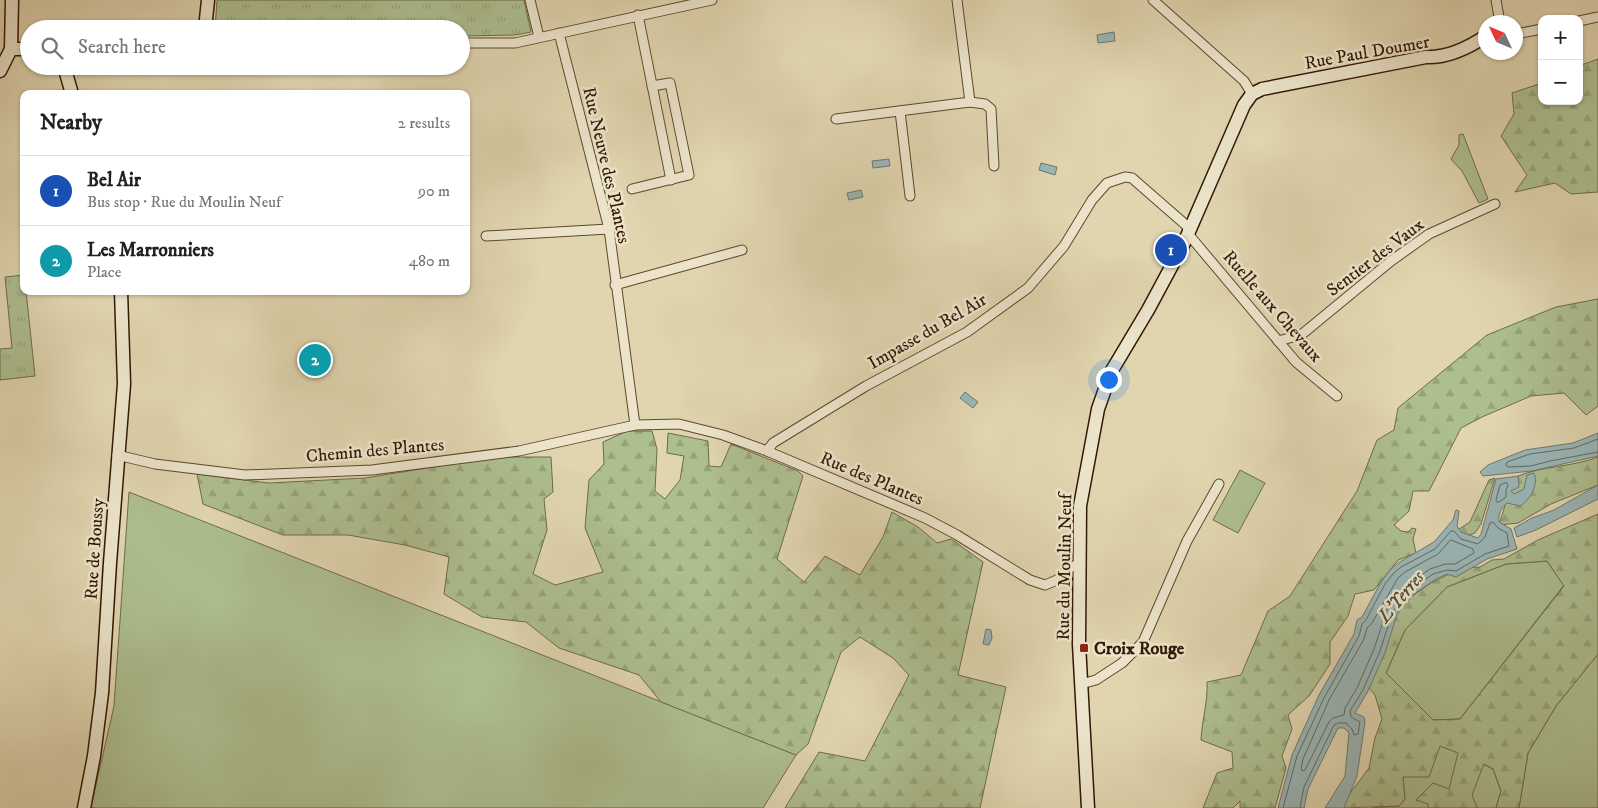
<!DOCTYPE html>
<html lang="en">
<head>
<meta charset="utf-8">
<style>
  body { margin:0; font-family:"IM FELL DW Pica",serif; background:#f6f6f6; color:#202124 }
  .controls { position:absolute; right:15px; top:15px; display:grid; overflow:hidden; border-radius:10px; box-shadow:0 1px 4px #0004 }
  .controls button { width:45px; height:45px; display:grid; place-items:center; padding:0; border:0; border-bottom:1px solid #e0e0e0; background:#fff; color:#202124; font:25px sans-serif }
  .compass { position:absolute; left:1478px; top:15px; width:45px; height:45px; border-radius:50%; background:#fff; box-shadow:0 1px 4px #0004; rotate:314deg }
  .you { position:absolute; left:1108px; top:379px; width:18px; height:18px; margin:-12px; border:4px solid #fff; border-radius:50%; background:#1a73e8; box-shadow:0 0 0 8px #1a73e833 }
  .badge { display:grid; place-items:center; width:32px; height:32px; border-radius:50%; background:#8f2418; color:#fff; font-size:16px; font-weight:700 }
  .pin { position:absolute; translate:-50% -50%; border:2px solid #fff; box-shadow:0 1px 5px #0006 }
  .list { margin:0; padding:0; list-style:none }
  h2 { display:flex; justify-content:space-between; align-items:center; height:65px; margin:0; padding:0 20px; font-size:21px }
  h2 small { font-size:16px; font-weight:400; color:#757577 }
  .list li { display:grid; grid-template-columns:32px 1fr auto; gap:15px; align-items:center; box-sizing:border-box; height:70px; padding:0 20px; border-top:1px solid #e0e0e0 }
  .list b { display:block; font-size:19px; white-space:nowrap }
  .list p { margin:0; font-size:16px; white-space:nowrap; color:#757577 }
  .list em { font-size:16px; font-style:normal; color:#757577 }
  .icon { flex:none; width:28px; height:28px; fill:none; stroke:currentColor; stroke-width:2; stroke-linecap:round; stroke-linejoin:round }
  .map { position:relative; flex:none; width:1598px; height:808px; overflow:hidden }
  .search { position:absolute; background:#fff; box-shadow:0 1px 4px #0004; left:20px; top:20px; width:450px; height:55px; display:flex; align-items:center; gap:12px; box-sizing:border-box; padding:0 18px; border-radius:28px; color:#757577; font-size:19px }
  .panel { position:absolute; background:#fff; box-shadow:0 1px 4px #0004; left:20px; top:90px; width:450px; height:205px; border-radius:10px }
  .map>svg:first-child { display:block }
</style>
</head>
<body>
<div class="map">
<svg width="1598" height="808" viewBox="0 0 1598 808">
  <defs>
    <pattern id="forest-firs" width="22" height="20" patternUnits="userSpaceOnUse" patternTransform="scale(1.25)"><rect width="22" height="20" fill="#adbe8f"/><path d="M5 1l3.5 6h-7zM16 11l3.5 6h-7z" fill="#95a37a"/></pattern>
    <pattern id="park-tufts" width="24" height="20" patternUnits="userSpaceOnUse" patternTransform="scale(1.25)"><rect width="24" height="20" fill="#adbe8f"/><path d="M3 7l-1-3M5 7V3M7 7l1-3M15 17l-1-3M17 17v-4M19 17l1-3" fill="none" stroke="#95a37a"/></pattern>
  </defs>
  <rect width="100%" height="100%" fill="#e0d5af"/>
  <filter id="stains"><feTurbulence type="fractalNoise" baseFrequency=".004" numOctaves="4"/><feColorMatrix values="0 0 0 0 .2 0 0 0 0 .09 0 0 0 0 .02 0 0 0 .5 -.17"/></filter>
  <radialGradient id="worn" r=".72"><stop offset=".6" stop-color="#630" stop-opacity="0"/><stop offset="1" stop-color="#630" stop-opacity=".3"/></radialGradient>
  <!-- grass -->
  <g fill="#adbe8f" stroke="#6f6b49">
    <polygon points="1463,134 1488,199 1479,203 1462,171 1451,159 1459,145 1459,135"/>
    <polygon points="1240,470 1265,483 1238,533 1213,520"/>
    <polygon points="129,492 796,755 763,808 95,808 91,807 114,706"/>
    <polygon points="1547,561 1564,585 1460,719 1433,720 1386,673 1405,630 1447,587 1506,564"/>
    <polygon points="1598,654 1598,808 1519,808 1528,753 1556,706"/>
    <polygon points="1440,746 1467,756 1493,769 1501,791 1496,808 1371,808 1399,806 1405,799 1403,777"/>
  </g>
  <!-- forest -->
  <g fill="url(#forest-firs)" stroke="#6f6b49" fill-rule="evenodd">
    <polygon points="1598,59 1598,192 1571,194 1555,183 1515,192 1527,175 1501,136 1514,114 1512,93 1542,83 1542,101 1579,101 1579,66"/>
    <path d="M 1598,299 L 1598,406 L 1586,415 L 1564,393 L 1531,396 L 1482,417 L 1461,428 L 1429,491 L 1413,491 L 1409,511 L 1394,525 L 1401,531 L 1408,532 L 1412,528 L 1416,529 L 1413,539 L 1416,553 L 1398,560 L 1374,590 L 1355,594 L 1348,616 L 1330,642 L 1330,664 L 1309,696 L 1288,715 L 1292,729 L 1282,756 L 1286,768 L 1275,808 L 1240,808 L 1240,801 L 1233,808 L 1203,808 L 1217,773 L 1233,768 L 1232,752 L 1201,740 C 1202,720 1208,702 1207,682 L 1241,675 L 1268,611 L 1290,596 L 1357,491 L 1377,440 L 1394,430 L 1398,408 L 1487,335 L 1556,307 Z"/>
    <polygon points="627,431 652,431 657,449 655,491 665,499 680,480 684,456 667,453 668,433 708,441 709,466 721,467 731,444 798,471 803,476 777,559 804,582 825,556 860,575 883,537 892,512 918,527 937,543 951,539 983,562 958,675 1006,687 980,808 785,808 819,752 865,761 909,675 893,658 860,637 841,652 808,744 796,755 661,702 639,675 559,648 526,622 482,617 444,594 449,557 405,545 348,535 283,535 203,504 197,474 269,483 365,478 496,457 551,457 553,492 544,499 547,530 533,574 555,585 603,572 585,528 589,480 604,464 603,442"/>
    <path d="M 1598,457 L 1598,485 L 1551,504 L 1518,523 L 1499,525 L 1506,502 L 1518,476 C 1543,466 1572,467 1598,457 Z"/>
    <polygon points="1495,478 1481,524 1475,533 1465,536 1447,537 1470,522 1489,480"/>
    <path d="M 1598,514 L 1598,654 L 1556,706 L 1528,753 L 1519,808 L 1496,808 L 1501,791 L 1493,769 L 1484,764 L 1472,795 L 1477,808 L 1428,808 L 1428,804 L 1416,800 L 1433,783 L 1449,789 L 1458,753 L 1440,746 L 1429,777 L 1403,777 L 1405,799 L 1399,806 L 1343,808 L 1348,796 L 1369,768 L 1375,738 L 1382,719 L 1375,695 L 1368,687 L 1395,616 L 1405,601 L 1431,583 L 1461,568 L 1480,567 L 1492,560 L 1504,559 L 1538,540 ZM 1547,561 L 1564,586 L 1460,719 L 1433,720 L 1386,673 L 1405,630 L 1447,587 L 1506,564 Z"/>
  </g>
  <!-- park -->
  <g fill="url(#park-tufts)" stroke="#6f6b49">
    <polygon points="217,0 524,0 531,32 515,35 461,36 461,29 215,29"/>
    <polygon points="24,275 24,291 26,291 35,376 0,380 0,349 12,348 5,277"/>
  </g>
  <!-- water -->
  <g fill="#99b6b7" stroke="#6f776f">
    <polygon points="1114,32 1115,41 1098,43 1097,35"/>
    <polygon points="889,159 890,166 873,168 872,161"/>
    <polygon points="1041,163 1057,167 1055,175 1039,170"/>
    <polygon points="861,190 863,197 849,200 847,193"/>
    <polygon points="965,392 978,402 973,408 960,398"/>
    <polygon points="1598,433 1598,456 1532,471 1483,476 1480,472 1488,465 1525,450 1573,443"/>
    <path d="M 1534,473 C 1539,485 1530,500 1520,506 L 1507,503 C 1501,507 1498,515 1499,522 L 1511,529 L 1517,549 L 1487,559 L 1456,577 L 1447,574 L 1436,579 L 1414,594 L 1397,614 L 1385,653 L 1367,693 L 1355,713 L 1364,717 L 1365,722 L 1357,776 L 1344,808 L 1325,808 L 1345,776 L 1349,733 L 1344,728 L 1338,728 L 1308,789 L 1304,808 L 1278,808 L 1292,755 L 1319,695 L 1354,634 L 1357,620 L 1362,617 L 1381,582 L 1389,571 L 1398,563 L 1434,542 L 1453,520 L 1456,510 L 1459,511 L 1457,526 L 1461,532 L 1478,538 L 1481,534 L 1496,479 L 1518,476 L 1519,487 L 1511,491 L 1514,494 L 1524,489 L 1527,475 Z"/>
    <polygon points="1598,485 1598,499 1536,530 1517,537 1514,528 1532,518 1554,510"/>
    <polygon points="986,629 991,630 992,638 989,645 983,644"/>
  </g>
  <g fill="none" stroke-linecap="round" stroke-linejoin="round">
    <!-- shore -->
    <g stroke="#65675d" stroke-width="1">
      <polyline points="1598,439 1574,448 1530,454 1507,462 1506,465 1508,467 1531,466 1550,461 1598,452"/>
      <polygon points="1507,483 1508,486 1506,490 1506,497 1499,502 1497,502 1496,500 1500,485"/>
      <polygon points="1451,540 1473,549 1474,553 1455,564 1445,564 1430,569 1407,585 1388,607 1374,649 1357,688 1345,708 1344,715 1333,718 1329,722 1305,770 1302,771 1301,768 1303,759 1329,700 1364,639 1367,628 1372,623 1398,578 1405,572 1438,554"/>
      <polyline points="1283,808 1297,756 1324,698 1359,636 1362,624 1366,620 1385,584 1393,574 1401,567 1435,549 1451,531 1454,531 1461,539 1478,544 1485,537 1490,523 1493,522 1498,528 1507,533 1509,546 1485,554 1456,571 1447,570 1433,574 1411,590 1393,611 1380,651 1363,690 1350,711 1351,717 1360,722 1358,734 1354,735 1352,729 1346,723 1338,723 1334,725 1304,787 1300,808"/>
    </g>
    <defs>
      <g id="street">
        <polyline points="530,0 539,37"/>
        <polyline points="1153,0 1244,81 1252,94"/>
        <polyline points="1496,0 1499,17 1497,22"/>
        <polyline points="638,15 671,180"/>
        <polyline points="1579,21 1598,17"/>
        <polyline points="559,33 609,229 635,425"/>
        <polyline points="1516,34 1542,29"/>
        <polyline points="461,43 515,43 712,0"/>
        <polyline points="970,102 985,104 991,109 994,166"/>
        <polyline points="900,111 910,196"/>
        <polyline points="836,119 970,102 957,0"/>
        <polyline points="632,189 689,175 670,83 652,86"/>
        <polyline points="486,236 609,229"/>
        <polyline points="615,285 742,250"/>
        <polyline points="1278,341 1301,335 1391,261 1429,234 1495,204"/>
        <polyline points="767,451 773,443 866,386 967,332 1028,288 1064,246 1092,200 1107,183 1125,177 1132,178 1187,226 1189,235 1296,362 1337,396"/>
        <polyline points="117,455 155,464 245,475 372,470 519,451 635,425 679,424 723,435 767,451 925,518 957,535 1030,580 1045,585 1057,580 1071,567 1079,564"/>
        <polyline points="1081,684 1096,680 1122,663 1143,642 1187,541 1219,484"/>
      </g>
      <g id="secondary">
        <polyline points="205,29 208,0"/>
        <polyline points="11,49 29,49"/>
        <polyline points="64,66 72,94"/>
        <polyline points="0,71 11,49 12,0"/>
        <polyline points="84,808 94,756 102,693 110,563 124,384 121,291"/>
        <path d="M 1088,808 L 1079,644 L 1080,506 L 1098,409 L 1111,372 L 1148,310 L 1184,243 L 1244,105 L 1252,94 L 1262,89 L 1426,57 C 1447,58 1468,48 1486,36"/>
      </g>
    </defs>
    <!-- street casing -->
    <use href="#street" stroke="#5d472e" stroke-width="11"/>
    <!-- secondary casing -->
    <use href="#secondary" stroke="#311803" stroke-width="15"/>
    <!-- street -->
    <use href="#street" stroke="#ebe4cb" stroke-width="9"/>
    <!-- secondary -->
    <use href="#secondary" stroke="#ebe4cb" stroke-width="12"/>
  </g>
  <!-- markers -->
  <rect fill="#8f2418" stroke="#ebe4cb" stroke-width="2" x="1079" y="643" width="10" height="10" rx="2.5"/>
  <g text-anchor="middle" stroke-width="5" stroke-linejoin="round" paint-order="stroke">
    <!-- street labels -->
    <g font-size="18" fill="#311803" stroke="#ebe4cb">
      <text transform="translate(1367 52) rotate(-10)" y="6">Rue Paul Doumer</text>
      <text transform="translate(607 165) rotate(77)" y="6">Rue Neuve des Plantes</text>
      <text transform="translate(1375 257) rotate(-37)" y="6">Sentier des Vaux</text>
      <text transform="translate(1273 306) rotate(49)" y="6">Ruelle aux Chevaux</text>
      <text transform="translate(927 331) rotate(-30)" y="6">Impasse du Bel Air</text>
      <text transform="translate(375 450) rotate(-5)" y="6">Chemin des Plantes</text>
      <text transform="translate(872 478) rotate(23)" y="6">Rue des Plantes</text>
      <text transform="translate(94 549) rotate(-86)" y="6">Rue de Boussy</text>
      <text transform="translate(1064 567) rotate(-89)" y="6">Rue du Moulin Neuf</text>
    </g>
    <!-- poi labels -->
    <g font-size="18" font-weight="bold" fill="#311803" stroke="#ebe4cb" text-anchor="start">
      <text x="1094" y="654">Croix Rouge</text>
    </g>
    <!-- water labels -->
    <g font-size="19" font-style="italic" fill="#504739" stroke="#ebe4cb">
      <text transform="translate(1400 596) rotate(-50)" y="7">L'Yerres</text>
    </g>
  </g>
  <rect width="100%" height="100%" filter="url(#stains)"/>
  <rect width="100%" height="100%" fill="url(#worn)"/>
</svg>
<div class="controls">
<button>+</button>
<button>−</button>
</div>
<svg class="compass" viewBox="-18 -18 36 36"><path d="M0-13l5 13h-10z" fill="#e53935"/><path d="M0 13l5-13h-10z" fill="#757577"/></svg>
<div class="you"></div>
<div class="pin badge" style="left:1171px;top:250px;background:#1a4fb4">1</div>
<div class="pin badge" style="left:315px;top:360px;background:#0f9aa8">2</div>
<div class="search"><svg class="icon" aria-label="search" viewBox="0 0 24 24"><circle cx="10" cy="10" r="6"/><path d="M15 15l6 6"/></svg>Search here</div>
<section class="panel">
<h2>Nearby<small>2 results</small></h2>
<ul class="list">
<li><span class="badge" style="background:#1a4fb4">1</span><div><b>Bel Air</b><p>Bus stop · Rue du Moulin Neuf</p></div><em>90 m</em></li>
<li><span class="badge" style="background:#0f9aa8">2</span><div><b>Les Marronniers</b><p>Place</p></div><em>480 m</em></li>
</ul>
</section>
</div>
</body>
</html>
